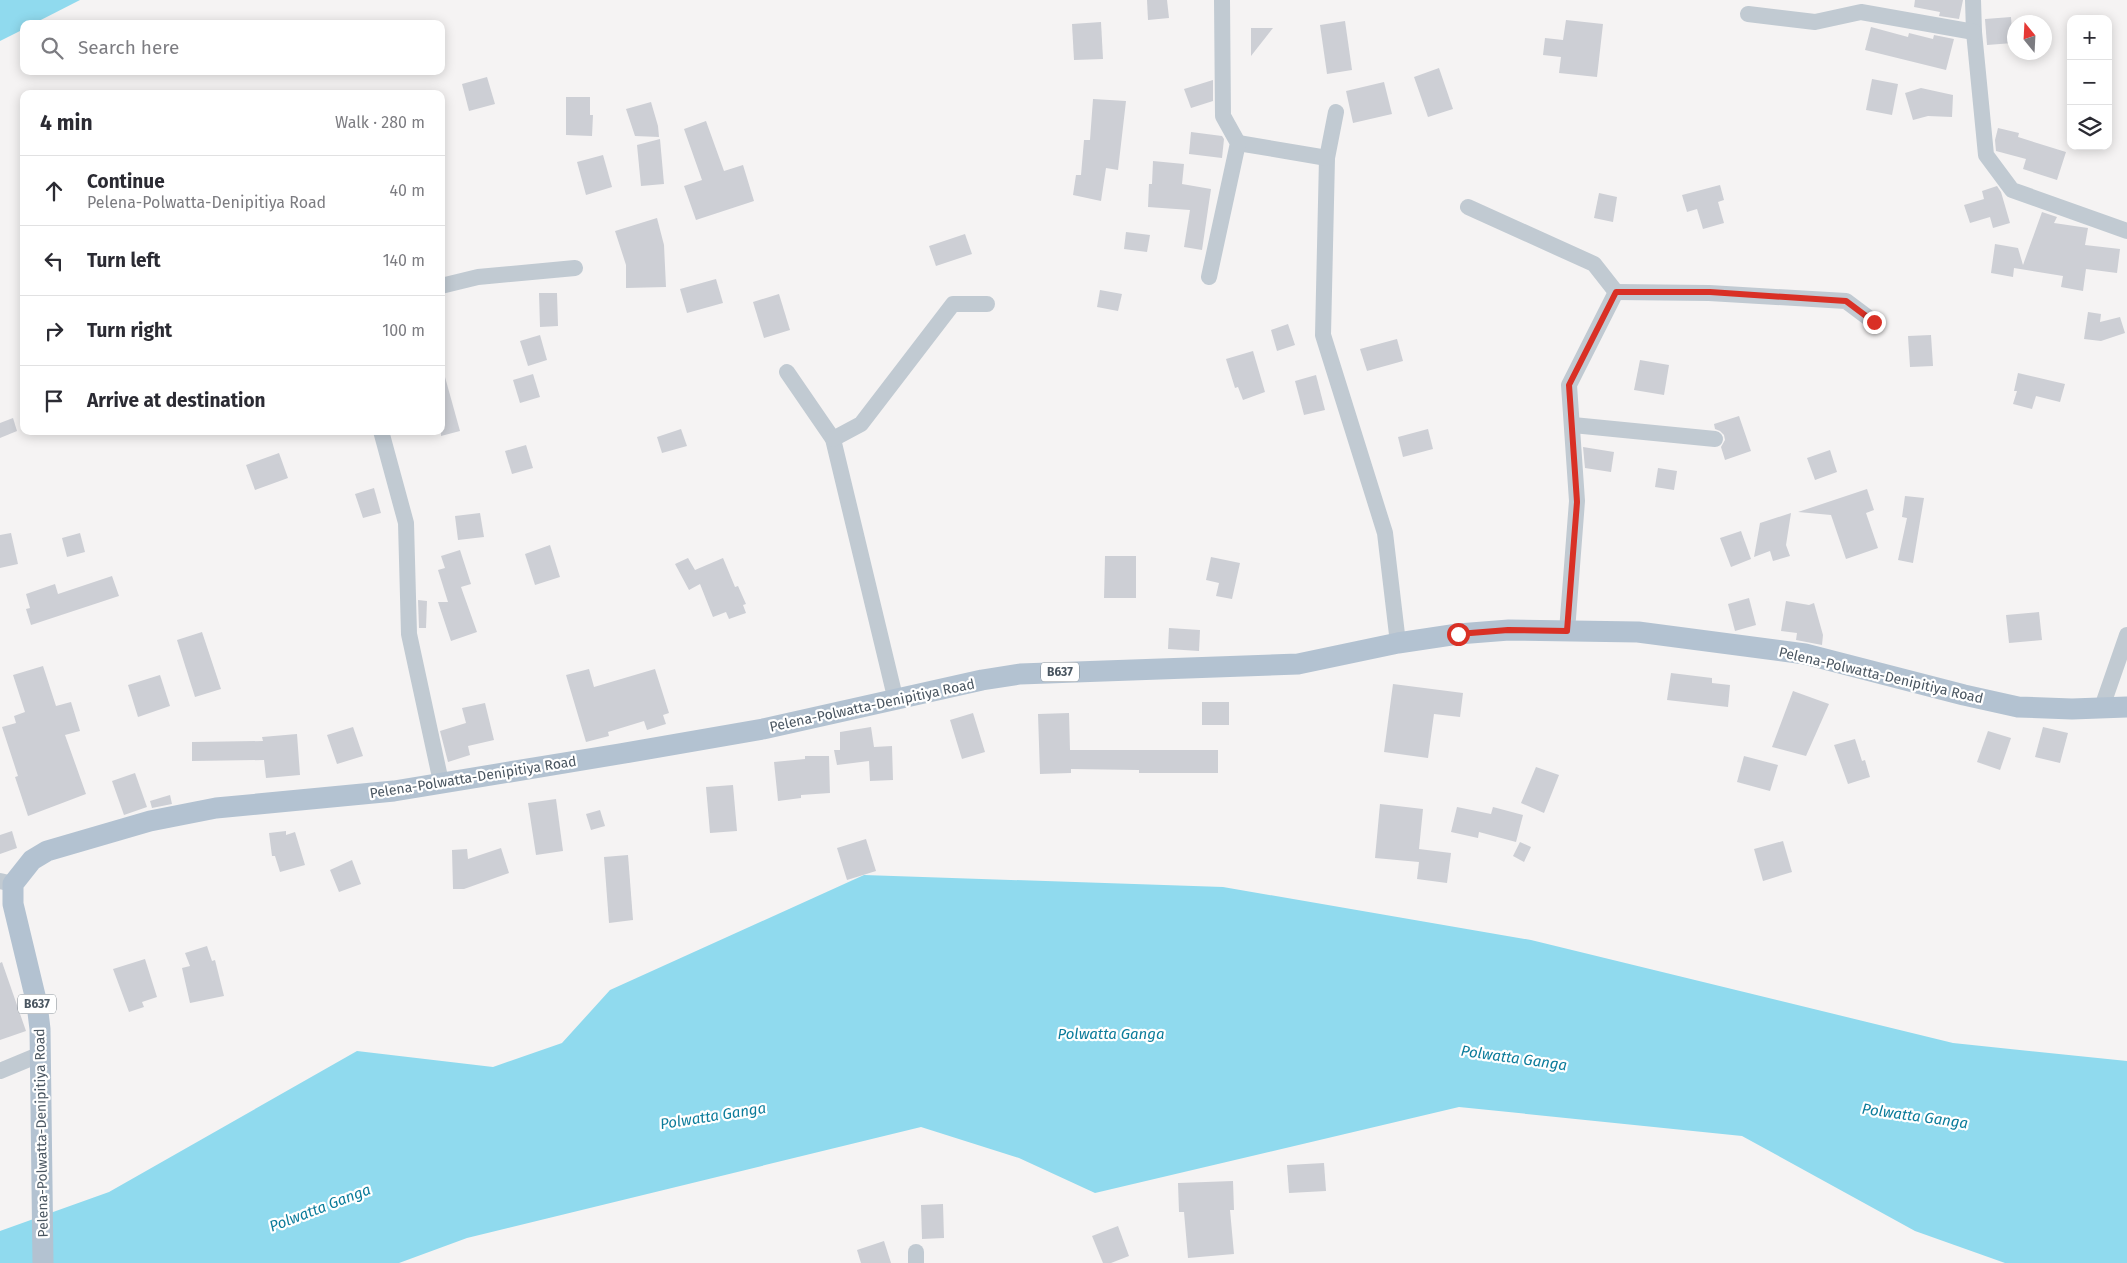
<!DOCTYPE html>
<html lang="en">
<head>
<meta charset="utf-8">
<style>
  body { margin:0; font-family:"Fira Sans",sans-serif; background:#f7f7f7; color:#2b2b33 }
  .controls { position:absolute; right:15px; top:15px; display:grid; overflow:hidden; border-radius:10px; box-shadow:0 2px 12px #0003 }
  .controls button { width:45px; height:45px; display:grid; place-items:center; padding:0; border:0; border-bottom:1px solid #e1e1e2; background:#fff; color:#2b2b33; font:25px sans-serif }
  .compass { position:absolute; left:2007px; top:15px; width:45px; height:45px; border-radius:50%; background:#fff; box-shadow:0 2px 12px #0003; rotate:342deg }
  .stop { position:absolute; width:15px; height:15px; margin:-11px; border:4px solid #d93025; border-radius:50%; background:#fff }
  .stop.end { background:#d93025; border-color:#fff; box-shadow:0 1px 5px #0008 }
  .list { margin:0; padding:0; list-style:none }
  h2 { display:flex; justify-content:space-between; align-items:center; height:65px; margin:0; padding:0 20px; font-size:21px }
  h2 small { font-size:16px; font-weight:400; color:#7c7c81 }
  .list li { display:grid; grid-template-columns:32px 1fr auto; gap:15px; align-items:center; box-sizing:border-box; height:70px; padding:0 20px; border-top:1px solid #e1e1e2 }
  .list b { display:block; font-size:19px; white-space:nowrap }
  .list p { margin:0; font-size:16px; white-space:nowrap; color:#7c7c81 }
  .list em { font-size:16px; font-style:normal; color:#7c7c81 }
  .icon { flex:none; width:28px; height:28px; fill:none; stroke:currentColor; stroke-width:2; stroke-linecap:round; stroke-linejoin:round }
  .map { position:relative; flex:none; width:2127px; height:1263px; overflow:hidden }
  .search { position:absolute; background:#fff; box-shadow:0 2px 12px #0003; left:20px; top:20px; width:425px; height:55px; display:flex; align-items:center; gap:12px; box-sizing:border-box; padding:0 18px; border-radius:10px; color:#7c7c81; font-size:19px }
  .panel { position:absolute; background:#fff; box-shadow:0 2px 12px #0003; left:20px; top:90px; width:425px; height:345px; border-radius:10px }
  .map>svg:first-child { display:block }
</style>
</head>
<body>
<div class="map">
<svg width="2127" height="1263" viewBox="0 0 2127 1263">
  <rect width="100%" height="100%" fill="#f5f3f3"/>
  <!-- water -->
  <g fill="#90daee">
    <polygon points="0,0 80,0 33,24 24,24 24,29 0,41"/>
    <polygon points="864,875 1223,887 1531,940 1953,1043 2127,1061 2127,1263 2005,1263 1915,1231 1742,1136 1459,1107 1095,1193 1019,1158 921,1127 467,1238 399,1263 0,1263 0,1231 109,1192 357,1051 493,1067 562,1043 610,990"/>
  </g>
  <!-- building -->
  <g fill="#cdcfd5">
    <polygon points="1147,0 1167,0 1169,18 1148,20"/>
    <polygon points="1915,0 1963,0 1959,19 1939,16 1940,12 1914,7"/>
    <polygon points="2011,17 2013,43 1987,45 1985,19"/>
    <polygon points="1566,20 1603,24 1597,77 1559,73 1561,57 1543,55 1545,38 1563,40"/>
    <polygon points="1345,21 1352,70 1327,74 1320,25"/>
    <polygon points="1101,22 1103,59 1074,60 1072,24"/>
    <polygon points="1871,27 1908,37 1909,33 1933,39 1934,35 1954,39 1946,70 1865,50"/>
    <polygon points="1251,28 1273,28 1251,56"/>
    <polygon points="1439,68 1453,109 1428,117 1414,77"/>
    <polygon points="487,77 495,104 469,111 462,84"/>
    <polygon points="1872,79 1898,84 1892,115 1866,110"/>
    <polygon points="1213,80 1213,101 1191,108 1184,89"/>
    <polygon points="1384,82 1392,114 1353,123 1346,91"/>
    <polygon points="1921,88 1953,95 1952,117 1928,116 1913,120 1905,93"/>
    <polygon points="566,97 590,97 590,115 593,115 592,136 566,135"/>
    <polygon points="1093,99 1126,101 1118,170 1106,168 1101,201 1073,195 1076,175 1081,175 1084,140 1090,140"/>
    <polygon points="651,102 658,126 659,137 635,136 626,109"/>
    <polygon points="706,121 724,171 743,165 754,201 696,220 684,186 702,180 684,129"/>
    <polygon points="1998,128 2019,133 2018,137 2066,152 2057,180 2023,169 2026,159 1996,151 1995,140"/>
    <polygon points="1191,132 1222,136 1224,139 1222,158 1189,154"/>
    <polygon points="660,139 664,184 641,186 637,145"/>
    <polygon points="603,155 612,187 586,195 577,162"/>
    <polygon points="1153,161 1184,164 1182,184 1211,189 1202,250 1184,247 1190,210 1148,207 1149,184 1152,184"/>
    <polygon points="1720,185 1724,200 1718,202 1724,223 1703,229 1697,209 1687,212 1682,195"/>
    <polygon points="1997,186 2001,192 2010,223 1993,228 1990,217 1970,223 1964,205 1984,199 1982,191"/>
    <polygon points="1599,193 1617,197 1613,222 1594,218"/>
    <polygon points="2042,212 2057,217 2054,223 2088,228 2085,245 2120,249 2117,273 2086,269 2083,291 2061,287 2063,276 2014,268 2013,277 1991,273 1995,244 2018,248 2023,265"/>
    <polygon points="657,218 664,245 666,287 626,288 626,265 615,231"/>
    <polygon points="1126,232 1150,235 1147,252 1124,249"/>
    <polygon points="965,234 972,254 936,266 929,246"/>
    <polygon points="716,279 723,303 687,313 680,289"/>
    <polygon points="1100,290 1122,294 1118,311 1097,307"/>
    <polygon points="539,293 557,293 558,326 540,327"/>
    <polygon points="779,294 790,330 764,338 753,302"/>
    <polygon points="2088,312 2101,314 2100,322 2120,317 2125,333 2101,341 2084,339"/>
    <polygon points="1288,324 1295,345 1277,351 1271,330"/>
    <polygon points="540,335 547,360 528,366 520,341"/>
    <polygon points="1931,335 1933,366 1910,367 1908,336"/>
    <polygon points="1397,339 1403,361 1367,371 1360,349"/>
    <polygon points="1253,351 1265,392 1243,400 1238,387 1235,388 1226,359"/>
    <polygon points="1640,360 1669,365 1664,395 1634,390"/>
    <polygon points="2018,373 2065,384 2060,402 2036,396 2032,409 2013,404 2017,391 2014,391"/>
    <polygon points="533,374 540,397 520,403 513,380"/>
    <polygon points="1316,375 1325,410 1304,415 1295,381"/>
    <polygon points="445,377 460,431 441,436 441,378"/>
    <polygon points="1739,416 1751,451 1725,460 1721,447 1725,440 1724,435 1720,431 1715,429 1714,424"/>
    <polygon points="13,418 17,431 0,438 0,423"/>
    <polygon points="681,429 687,446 662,453 657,437"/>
    <polygon points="1428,429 1433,449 1403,457 1398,437"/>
    <polygon points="526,445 533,468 512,474 505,451"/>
    <polygon points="1583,447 1614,452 1611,472 1585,468"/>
    <polygon points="1830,450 1837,472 1815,480 1807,458"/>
    <polygon points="279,453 288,478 255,490 246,465"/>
    <polygon points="1658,468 1677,471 1674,490 1655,487"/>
    <polygon points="374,488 381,513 363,518 355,494"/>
    <polygon points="1867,489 1874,510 1866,513 1878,548 1846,559 1831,515 1798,512"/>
    <polygon points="1905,496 1924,498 1913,563 1898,560 1907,518 1902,517"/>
    <polygon points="480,513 484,537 458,540 455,516"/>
    <polygon points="1791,513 1786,545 1790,556 1773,561 1770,551 1754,557 1760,523"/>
    <polygon points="1741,531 1751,559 1731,567 1720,538"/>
    <polygon points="11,533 18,564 0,568 0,535"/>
    <polygon points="80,533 85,552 67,557 62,538"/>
    <polygon points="550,545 560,577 535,585 525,554"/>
    <polygon points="460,550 471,584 461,587 477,632 451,641 438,602 448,602 438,570 445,568 441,556"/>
    <polygon points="1105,556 1136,556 1136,598 1104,598"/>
    <polygon points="1211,557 1240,563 1232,599 1216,596 1219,583 1206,580"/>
    <polygon points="688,558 695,570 723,558 735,587 738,586 746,604 743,605 746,613 729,619 726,612 713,617 700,584 689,590 675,564"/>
    <polygon points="112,576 119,596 31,625 26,609 30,608 26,594 55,584 58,594"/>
    <polygon points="1749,598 1756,625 1735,631 1728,604"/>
    <polygon points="418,600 427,601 426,628 419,628"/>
    <polygon points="1786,601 1809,605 1814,603 1823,635 1822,645 1796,640 1797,633 1781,631"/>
    <polygon points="2039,612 2042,640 2009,643 2006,615"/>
    <polygon points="1169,628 1200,630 1199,651 1168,649"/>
    <polygon points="202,632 221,689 195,697 177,640"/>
    <polygon points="43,666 56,706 71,702 80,731 65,735 86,794 28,816 15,777 18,776 2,727 16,723 14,716 25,712 13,675"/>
    <polygon points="589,669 594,687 655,669 669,713 663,715 666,724 647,730 644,721 608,732 609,736 586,742 566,675"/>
    <polygon points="1671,673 1712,678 1712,683 1730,685 1728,707 1667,700"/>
    <polygon points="160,675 170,706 138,717 128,685"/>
    <polygon points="1393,684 1463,693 1460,717 1434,714 1428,758 1384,752"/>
    <polygon points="1793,691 1829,704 1806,756 1772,747"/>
    <rect x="1202" y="702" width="27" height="23"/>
    <polygon points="485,703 494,740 468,746 470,755 448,762 440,731 466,723 462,708"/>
    <polygon points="973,713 985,752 962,759 950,720"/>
    <polygon points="1069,713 1070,750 1218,750 1218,773 1139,773 1139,770 1071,769 1071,773 1040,774 1038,714"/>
    <polygon points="353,727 363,756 337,764 327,735"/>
    <polygon points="871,727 874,747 892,746 893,780 870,781 869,761 837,765 834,750 840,750 840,732"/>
    <polygon points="2043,727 2068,733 2060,763 2035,757"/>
    <polygon points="1988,731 2011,738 2000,770 1977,762"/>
    <polygon points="297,734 300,775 266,778 264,760 192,761 192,742 263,741 262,737"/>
    <polygon points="1855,739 1862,761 1865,760 1870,777 1848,784 1834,745"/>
    <polygon points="805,756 829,756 830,793 801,795 801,798 778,801 774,762 805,759"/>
    <polygon points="1744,756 1778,765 1770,791 1737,782"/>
    <polygon points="1536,767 1559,775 1544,813 1521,803"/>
    <polygon points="135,773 147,807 124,815 112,781"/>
    <polygon points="733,785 737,831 710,833 706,787"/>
    <polygon points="170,795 172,804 152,808 150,801"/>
    <polygon points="556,799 563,851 536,855 528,803"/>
    <polygon points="1380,804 1423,809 1419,849 1451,853 1447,883 1417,879 1419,862 1375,858"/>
    <polygon points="1457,807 1491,814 1493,807 1523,815 1516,842 1479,832 1478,838 1451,832"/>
    <polygon points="600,810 605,826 591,830 586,814"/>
    <polygon points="12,831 17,848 0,854 0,835"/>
    <polygon points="286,831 286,835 295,832 305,865 280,872 275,856 272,856 269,833"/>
    <polygon points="866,839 876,871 847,880 837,848"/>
    <polygon points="1783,841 1792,872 1763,881 1754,849"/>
    <polygon points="1520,842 1531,847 1524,862 1513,856"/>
    <polygon points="501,848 509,873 464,889 453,889 452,850 467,849 468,859"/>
    <polygon points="628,855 633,920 609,923 604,857"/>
    <polygon points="352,860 361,884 339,892 330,870"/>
    <polygon points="207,946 212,961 215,960 224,996 190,1003 182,968 190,966 185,953"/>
    <polygon points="145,959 157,997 142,1002 144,1007 129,1012 113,969"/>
    <polygon points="2,962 26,1031 0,1040 0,963"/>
    <polygon points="1324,1163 1326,1191 1289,1193 1287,1165"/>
    <polygon points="1233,1181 1234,1210 1230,1210 1234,1254 1188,1258 1184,1212 1179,1212 1178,1183"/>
    <polygon points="943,1204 944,1238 922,1239 921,1205"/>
    <polygon points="1118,1226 1129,1256 1111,1263 1103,1263 1092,1236"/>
    <polygon points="884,1241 891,1263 861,1263 857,1250"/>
  </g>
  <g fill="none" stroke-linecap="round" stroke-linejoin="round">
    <!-- minor -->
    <g stroke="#c1cad2" stroke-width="16">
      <polyline points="1973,0 1974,32 1986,155 2012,190 2127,231"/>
      <polyline points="1748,14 1815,22 1861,12 1974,32"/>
      <polyline points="1336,112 1327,158 1323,335 1385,533 1398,643"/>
      <polyline points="1238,143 1327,158"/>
      <polyline points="1468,207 1594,264 1616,292"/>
      <polyline points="1209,277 1238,143 1223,116 1222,0"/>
      <polyline points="441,286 478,277 575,268"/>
      <polyline points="1616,292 1709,293 1846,301 1874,322"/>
      <polyline points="787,372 833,439 896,701"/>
      <polyline points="1573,425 1715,439"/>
      <polyline points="381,431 406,523 409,634 441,782"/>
      <polyline points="833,439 861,424 953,304 987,304"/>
      <polyline points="1567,631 1577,501 1569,385 1616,292"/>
      <polyline points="2102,707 2127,635"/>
      <polyline points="0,881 13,884"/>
      <polyline points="0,1071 41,1054"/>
      <polyline points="916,1263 916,1252"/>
    </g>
    <!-- major -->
    <polyline stroke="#b3c2d1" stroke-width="21" points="43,1263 40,1029 37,1004 13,904 13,884 32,860 47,851 150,821 216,808 394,791 619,754 763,729 982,680 1020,674 1298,664 1398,643 1458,634 1509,630 1638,632 1805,654 1964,695 2018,707 2072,709 2127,707"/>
  </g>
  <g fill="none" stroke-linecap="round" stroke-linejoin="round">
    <!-- route -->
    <polyline stroke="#d93025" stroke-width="6" points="1458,634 1508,630 1567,631 1577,502 1569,385 1616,292 1710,292 1846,301 1874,322"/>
  </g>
  <g text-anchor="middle" stroke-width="4.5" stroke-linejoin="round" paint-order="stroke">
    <!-- shield labels -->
    <g fill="#fff" stroke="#808990" stroke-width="1">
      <rect x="1041" y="662.5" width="38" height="19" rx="4"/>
      <rect x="18" y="994.5" width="38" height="19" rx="4"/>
    </g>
    <g font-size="12" font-weight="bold" fill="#4a5661">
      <text x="1060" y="676">B637</text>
      <text x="37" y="1008">B637</text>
    </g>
    <!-- street labels -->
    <g font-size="14" fill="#4a5661" stroke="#fff">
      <text transform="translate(1881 675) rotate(13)" y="5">Pelena-Polwatta-Denipitiya Road</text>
      <text transform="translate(872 705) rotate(-12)" y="5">Pelena-Polwatta-Denipitiya Road</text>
      <text transform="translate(473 777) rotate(-9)" y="5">Pelena-Polwatta-Denipitiya Road</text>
      <text transform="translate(41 1133) rotate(-91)" y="5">Pelena-Polwatta-Denipitiya Road</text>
    </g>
    <!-- water labels -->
    <g font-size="15" font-style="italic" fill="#0c7c9b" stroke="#fff">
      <text x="1111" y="1039">Polwatta Ganga</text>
      <text transform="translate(1514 1058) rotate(8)" y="5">Polwatta Ganga</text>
      <text transform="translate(713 1116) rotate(-9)" y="5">Polwatta Ganga</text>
      <text transform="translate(1915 1116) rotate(8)" y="5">Polwatta Ganga</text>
      <text transform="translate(320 1208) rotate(-21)" y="5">Polwatta Ganga</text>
    </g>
  </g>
</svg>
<div class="controls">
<button>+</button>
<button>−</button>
<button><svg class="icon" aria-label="layers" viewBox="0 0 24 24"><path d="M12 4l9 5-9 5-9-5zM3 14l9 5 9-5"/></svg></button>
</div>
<svg class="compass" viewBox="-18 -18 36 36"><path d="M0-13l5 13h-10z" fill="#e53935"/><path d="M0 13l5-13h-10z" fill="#7c7c81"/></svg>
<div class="stop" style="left:1458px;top:634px"></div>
<div class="stop end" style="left:1874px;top:322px"></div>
<div class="search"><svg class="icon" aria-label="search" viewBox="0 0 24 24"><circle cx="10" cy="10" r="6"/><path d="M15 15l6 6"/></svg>Search here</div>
<section class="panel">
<h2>4 min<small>Walk · 280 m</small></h2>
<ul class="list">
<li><svg class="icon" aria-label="ahead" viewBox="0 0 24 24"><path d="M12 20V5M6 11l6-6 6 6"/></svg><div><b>Continue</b><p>Pelena-Polwatta-Denipitiya Road</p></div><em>40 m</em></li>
<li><svg class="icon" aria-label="left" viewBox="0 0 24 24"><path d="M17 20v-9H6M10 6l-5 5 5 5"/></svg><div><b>Turn left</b></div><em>140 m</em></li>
<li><svg class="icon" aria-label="right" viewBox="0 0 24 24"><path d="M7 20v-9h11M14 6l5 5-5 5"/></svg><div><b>Turn right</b></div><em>100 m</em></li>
<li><svg class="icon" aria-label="arrive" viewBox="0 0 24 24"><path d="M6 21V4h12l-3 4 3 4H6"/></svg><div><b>Arrive at destination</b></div></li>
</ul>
</section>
</div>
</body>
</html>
